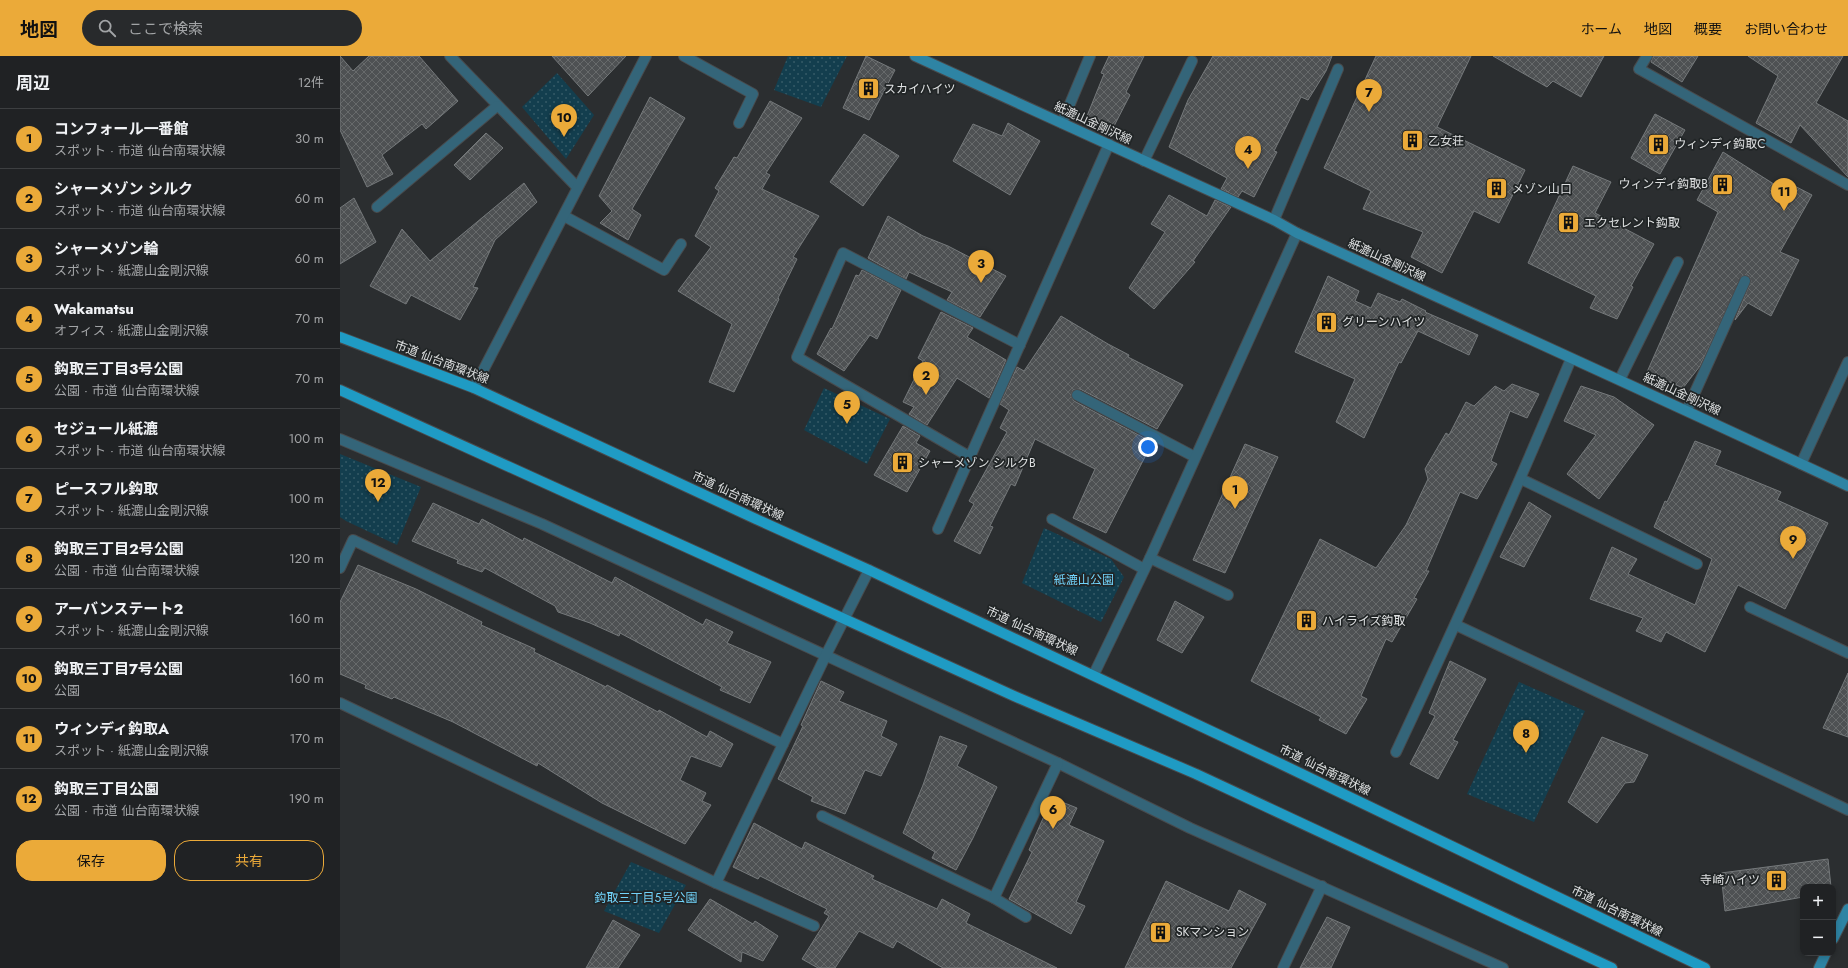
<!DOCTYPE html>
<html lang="ja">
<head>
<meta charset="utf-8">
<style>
  body { margin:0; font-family:Jost,"Noto Sans JP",sans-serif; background:#282a2c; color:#f1f3f6 }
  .controls { position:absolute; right:12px; bottom:12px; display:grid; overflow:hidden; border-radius:8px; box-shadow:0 2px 6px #0003 }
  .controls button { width:36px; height:36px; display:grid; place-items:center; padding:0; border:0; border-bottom:1px solid #3d3f41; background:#202224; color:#f1f3f6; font:20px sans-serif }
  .you { position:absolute; left:808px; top:391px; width:14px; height:14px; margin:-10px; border:3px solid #fff; border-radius:50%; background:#1a73e8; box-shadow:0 0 0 6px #1a73e833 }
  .badge { display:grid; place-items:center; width:26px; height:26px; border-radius:50%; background:#ebaa39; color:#111; font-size:13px; font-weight:700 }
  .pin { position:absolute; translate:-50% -33px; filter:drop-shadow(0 1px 2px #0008) }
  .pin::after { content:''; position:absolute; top:21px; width:14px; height:12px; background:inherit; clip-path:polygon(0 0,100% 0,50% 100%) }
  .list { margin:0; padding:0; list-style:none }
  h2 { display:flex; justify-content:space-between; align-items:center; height:52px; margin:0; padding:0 16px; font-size:17px }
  h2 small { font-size:13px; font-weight:400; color:#a2a4a6 }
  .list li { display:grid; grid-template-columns:26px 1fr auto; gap:12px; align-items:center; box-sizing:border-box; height:60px; padding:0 16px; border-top:1px solid #3d3f41 }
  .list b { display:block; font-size:15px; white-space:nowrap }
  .list p { margin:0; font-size:13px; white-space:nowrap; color:#a2a4a6 }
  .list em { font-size:13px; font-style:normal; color:#a2a4a6 }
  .actions { display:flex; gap:8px; padding:12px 16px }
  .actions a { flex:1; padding:9px 0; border:1px solid #ebaa39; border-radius:16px; text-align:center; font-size:14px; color:#ebaa39 }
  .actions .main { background:#ebaa39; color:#111 }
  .icon { flex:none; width:22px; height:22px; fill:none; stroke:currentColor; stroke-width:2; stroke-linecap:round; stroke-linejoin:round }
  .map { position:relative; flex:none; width:1508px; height:912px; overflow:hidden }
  header { display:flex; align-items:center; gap:24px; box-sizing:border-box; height:56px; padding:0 20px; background:#ebaa39; color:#111 }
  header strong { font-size:19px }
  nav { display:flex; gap:22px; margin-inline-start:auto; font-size:14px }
  .search { width:280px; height:36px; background:#282a2c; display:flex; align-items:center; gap:10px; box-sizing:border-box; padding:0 14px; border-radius:22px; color:#a2a4a6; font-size:15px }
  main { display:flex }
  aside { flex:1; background:#202224 }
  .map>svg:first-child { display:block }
</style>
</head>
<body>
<header>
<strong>地図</strong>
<div class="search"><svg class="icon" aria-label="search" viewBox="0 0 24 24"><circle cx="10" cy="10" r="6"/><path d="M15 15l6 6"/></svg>ここで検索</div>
<nav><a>ホーム</a><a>地図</a><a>概要</a><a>お問い合わせ</a></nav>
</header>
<main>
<aside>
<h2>周辺<small>12件</small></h2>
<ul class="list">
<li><span class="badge">1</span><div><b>コンフォール一番館</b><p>スポット · 市道 仙台南環状線</p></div><em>30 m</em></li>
<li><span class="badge">2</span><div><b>シャーメゾン シルク</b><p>スポット · 市道 仙台南環状線</p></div><em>60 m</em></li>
<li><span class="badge">3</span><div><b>シャーメゾン輪</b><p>スポット · 紙漉山金剛沢線</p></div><em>60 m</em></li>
<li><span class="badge">4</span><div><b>Wakamatsu</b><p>オフィス · 紙漉山金剛沢線</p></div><em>70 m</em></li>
<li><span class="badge">5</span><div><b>鈎取三丁目3号公園</b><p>公園 · 市道 仙台南環状線</p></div><em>70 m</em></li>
<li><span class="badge">6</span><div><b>セジュール紙漉</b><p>スポット · 市道 仙台南環状線</p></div><em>100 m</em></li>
<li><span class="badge">7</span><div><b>ピースフル鈎取</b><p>スポット · 紙漉山金剛沢線</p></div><em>100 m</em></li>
<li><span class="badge">8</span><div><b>鈎取三丁目2号公園</b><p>公園 · 市道 仙台南環状線</p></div><em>120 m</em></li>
<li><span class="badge">9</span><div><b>アーバンステート2</b><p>スポット · 紙漉山金剛沢線</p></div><em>160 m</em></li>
<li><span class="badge">10</span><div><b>鈎取三丁目7号公園</b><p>公園</p></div><em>160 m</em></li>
<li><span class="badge">11</span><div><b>ウィンディ鈎取A</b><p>スポット · 紙漉山金剛沢線</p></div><em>170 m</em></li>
<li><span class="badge">12</span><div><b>鈎取三丁目公園</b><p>公園 · 市道 仙台南環状線</p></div><em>190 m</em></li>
</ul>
<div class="actions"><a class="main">保存</a><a>共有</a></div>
</aside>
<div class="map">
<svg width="1508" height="912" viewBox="0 0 1508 912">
  <defs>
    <pattern id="park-dots" width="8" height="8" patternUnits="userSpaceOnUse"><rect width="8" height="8" fill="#133e4e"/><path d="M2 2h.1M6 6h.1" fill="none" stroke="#355a67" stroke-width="1.8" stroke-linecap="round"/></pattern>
    <pattern id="building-cross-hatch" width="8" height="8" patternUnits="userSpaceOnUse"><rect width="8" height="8" fill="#4e5153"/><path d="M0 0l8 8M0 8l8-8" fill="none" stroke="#676a6b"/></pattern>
  </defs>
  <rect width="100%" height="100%" fill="#2b2e30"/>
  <!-- park -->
  <g fill="url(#park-dots)">
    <polygon points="448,0 507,0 481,51 434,34"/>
    <polygon points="217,17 254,59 226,103 182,51"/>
    <polygon points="484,332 550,363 527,408 464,374"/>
    <polygon points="0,398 81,431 57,489 6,465 0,461"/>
    <polygon points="704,472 771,503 784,521 761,566 682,527"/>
    <polygon points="1179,626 1245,655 1194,766 1127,738"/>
    <polygon points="291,806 346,829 319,877 264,855"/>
  </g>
  <!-- building -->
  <g fill="url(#building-cross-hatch)" stroke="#75797b">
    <polygon points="0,0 13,15 29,0 79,0 118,45 86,73 82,68 42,99 53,118 27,131 0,74"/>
    <polygon points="212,0 286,0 248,40"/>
    <polygon points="526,0 555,14 529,64 503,52"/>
    <polygon points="769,0 804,0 786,36 790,39 773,72 747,60 764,18 761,17"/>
    <polygon points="873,0 992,0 986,15 968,44 961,41 934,95 937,96 914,141 902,135 898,141 881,133 887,122 829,91 848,44"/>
    <polygon points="1036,0 1131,0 1097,71 1185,114 1159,167 1134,155 1102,217 1071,201 1083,176 1023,153 1031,135 984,112"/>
    <polygon points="1153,0 1264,0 1241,41 1213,25 1207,31"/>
    <polygon points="1313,0 1358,0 1342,26 1311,6"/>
    <polygon points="1408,0 1503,0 1476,47 1508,65 1508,121 1460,69 1451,87 1416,67 1438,20"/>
    <polygon points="310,41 345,62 292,153 301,159 288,184 260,167 272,155 259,140"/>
    <polygon points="430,45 462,62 426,117 430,119 422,133 479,160 453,201 457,203 438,242 439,243 394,336 369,326 392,268 338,235 371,191 355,180 379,135 375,132 394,101 397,102"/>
    <polygon points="1315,58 1345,74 1320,118 1291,102"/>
    <polygon points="668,67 700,85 670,139 613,105 633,68 662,80"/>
    <polygon points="146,77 163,92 130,124 114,109"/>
    <polygon points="524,78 559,100 523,150 490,126"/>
    <polygon points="1383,96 1437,130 1443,124 1472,139 1440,196 1459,204 1431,260 1408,247 1395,264 1411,225 1408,219 1402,220 1360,310 1343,332 1307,316 1378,156 1357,144"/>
    <polygon points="1233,110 1271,126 1255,157 1314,188 1291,230 1293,231 1277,263 1250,252 1256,240 1188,207"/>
    <polygon points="184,127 197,146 155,184 133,231 138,232 120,264 71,239 66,248 30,230 62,173 90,205"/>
    <polygon points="829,139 867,160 875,144 891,151 853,205 855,206 814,253 789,232 825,176 811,168"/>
    <polygon points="14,142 36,186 0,208 0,152"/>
    <polygon points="548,160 583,180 608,190 666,220 640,261 607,244 612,236 569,216 566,223 528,202"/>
    <polygon points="522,214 561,234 537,283 530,279 504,315 477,298 491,272 492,273 516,219 519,220"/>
    <polygon points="988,220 1019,235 1015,245 1031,252 1038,237 1060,246 1062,243 1086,255 1085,256 1138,279 1129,299 1078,275 1061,307 1059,306 1024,382 996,366 1015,323 955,296"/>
    <polygon points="601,256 633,272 627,281 666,304 649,342 617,322 587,369 569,358 574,351 563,346 583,305 578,302"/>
    <polygon points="721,260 768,288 789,299 788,301 843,329 817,373 740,333 733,334 731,340 734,345 810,385 805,393 808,395 766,477 733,462 755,413 695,383 675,430 671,428 650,470 653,471 640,498 614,485 634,448 629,445 667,376 660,372 669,354 660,348 677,311 684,315"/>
    <polygon points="1172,328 1199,338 1187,362 1170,355 1151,405 1157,408 1137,443 1120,436 1086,515 1089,515 1074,542 1077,543 1052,586 1046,583 1021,640 1027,643 1006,678 979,664 981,661 911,625 980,483 1036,512 1066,469 1088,423 1085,413 1106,377 1109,379 1126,346 1134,350 1155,330 1164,335"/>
    <polygon points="1241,330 1274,341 1314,369 1259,443 1227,418 1256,379 1224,365"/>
    <polygon points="563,370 580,380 576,387 590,395 567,436 534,419"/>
    <polygon points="1355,385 1381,395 1375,409 1441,436 1437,444 1488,467 1445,553 1398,529 1365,596 1326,576 1321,586 1296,575 1303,562 1250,543 1272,491 1297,503 1288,518 1355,549 1372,503 1314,471 1325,445 1327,446"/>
    <polygon points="905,388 938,401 885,517 853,504"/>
    <polygon points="1189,446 1211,460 1184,511 1160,501"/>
    <polygon points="93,447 139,468 142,463 183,485 184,482 272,527 275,521 363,569 366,563 393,576 387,587 431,606 410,647 380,634 382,631 280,577 279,580 250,567 218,556 215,550 145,512 142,516 117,507 118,504 72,485"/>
    <polygon points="18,509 76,533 142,566 141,569 195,593 194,596 266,631 267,629 318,656 319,654 367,681 370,675 393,688 381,711 351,700 340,724 366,737 362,745 371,749 345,788 262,747 198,707 197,710 113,666 54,641 52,643 25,632 26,629 0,618 0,546"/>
    <polygon points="835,545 864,561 842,597 817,584"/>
    <polygon points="1110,605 1146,623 1113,684 1118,686 1098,723 1070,708 1095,660 1089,657"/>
    <polygon points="1508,617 1508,681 1483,672"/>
    <polygon points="481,625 504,636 499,645 547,665 541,680 557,688 541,720 525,714 505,758 471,745 473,741 438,723 463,670 461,669"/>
    <polygon points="600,680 627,690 617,710 657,731 633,782 616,814 592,802 595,796 563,777 583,729"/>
    <polygon points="1262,681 1308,699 1294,726 1285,727 1257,767 1228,746"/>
    <polygon points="712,742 737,752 729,769 764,785 736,846 745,850 731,878 669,843 692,796 689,794"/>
    <polygon points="414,767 462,793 465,786 534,820 532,823 597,853 602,843 630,858 626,867 717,912 603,912 557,885 553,892 519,875 495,912 478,912 462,903 489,860 484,857 487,853 420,820 418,823 393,811"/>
    <polygon points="1488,803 1491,831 1463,831 1463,841 1385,855 1381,817"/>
    <polygon points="826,825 889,855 899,834 926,848 891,912 785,912"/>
    <polygon points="370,843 413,868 415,865 438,880 423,905 402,896 401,906 348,874"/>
    <polygon points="987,861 1010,871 991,912 960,912"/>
    <polygon points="273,864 300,879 278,912 246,912"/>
  </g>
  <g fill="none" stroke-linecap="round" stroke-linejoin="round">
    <defs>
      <g id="street">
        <polyline points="110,0 237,131"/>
        <polyline points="344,0 413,38 399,67"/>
        <polyline points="1307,0 1299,13 1508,129"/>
        <polyline points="722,67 750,0"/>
        <polyline points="804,105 852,5"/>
        <polyline points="37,151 157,50"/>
        <polyline points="224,160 324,214 341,188"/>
        <polyline points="934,164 998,13"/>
        <polyline points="1280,323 1338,206"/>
        <polyline points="134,332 306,0"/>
        <polyline points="737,339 855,401"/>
        <polyline points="1347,354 1405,225"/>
        <polyline points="0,383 202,468 718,707 850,772 1163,912"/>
        <polyline points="630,401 457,301 503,197 680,289"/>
        <polyline points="1461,408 1508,306"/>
        <polyline points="1181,423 1357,508"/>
        <polyline points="712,463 804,513"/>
        <polyline points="598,473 769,88"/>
        <polyline points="810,502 888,539"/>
        <polyline points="0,512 13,484 443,688"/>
        <polyline points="1410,551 1508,597"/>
        <polyline points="1116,569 1508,754"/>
        <polyline points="754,618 810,502 957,177"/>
        <polyline points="0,647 376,827 486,599 529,514"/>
        <path d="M 1056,696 C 1117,566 1176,435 1231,303"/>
        <polyline points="482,760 654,842 686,861"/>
        <polyline points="376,827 474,870"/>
        <polyline points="654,842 718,707"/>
        <polyline points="943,912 982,830"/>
      </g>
      <g id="secondary">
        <path d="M 575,0 L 934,164 L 957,177 C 1141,261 1325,344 1508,430"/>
        <polyline points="1493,883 1508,853"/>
        <polyline points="1479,912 1486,897"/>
      </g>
      <g id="primary">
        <polyline points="0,281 134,332 416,463 529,514 941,708 1365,912"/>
        <polyline points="0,334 674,640 856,718 1272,912"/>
      </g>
    </defs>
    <!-- street casing -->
    <use href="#street" stroke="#484a4c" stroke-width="12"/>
    <!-- secondary casing -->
    <use href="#secondary" stroke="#484a4c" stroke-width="12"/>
    <!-- primary casing -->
    <use href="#primary" stroke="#484a4c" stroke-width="12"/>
    <!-- street -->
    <use href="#street" stroke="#346579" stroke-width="10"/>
    <!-- secondary -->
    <use href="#secondary" stroke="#2e84a4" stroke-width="10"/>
    <!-- primary -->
    <use href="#primary" stroke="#1f9bc4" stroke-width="10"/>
  </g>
  <!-- icons -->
  <defs>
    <symbol id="building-square" viewBox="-11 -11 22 22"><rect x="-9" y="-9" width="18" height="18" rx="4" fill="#ebaa39" stroke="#212526"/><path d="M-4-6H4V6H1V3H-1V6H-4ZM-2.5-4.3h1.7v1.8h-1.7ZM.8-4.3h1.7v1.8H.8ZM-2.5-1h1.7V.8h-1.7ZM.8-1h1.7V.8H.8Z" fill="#111"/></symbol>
  </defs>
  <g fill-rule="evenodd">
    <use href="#building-square" x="516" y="20" width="25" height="25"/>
    <use href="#building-square" x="1060" y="72" width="25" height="25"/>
    <use href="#building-square" x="1306" y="76" width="25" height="25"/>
    <use href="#building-square" x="1370" y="116" width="25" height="25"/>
    <use href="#building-square" x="1144" y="120" width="25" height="25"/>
    <use href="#building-square" x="1216" y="154" width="25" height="25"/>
    <use href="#building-square" x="974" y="254" width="25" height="25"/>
    <use href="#building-square" x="550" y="394" width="25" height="25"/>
    <use href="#building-square" x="954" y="552" width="25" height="25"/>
    <use href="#building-square" x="1424" y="812" width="25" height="25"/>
    <use href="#building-square" x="808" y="864" width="25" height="25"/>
  </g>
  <g text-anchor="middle" stroke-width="3.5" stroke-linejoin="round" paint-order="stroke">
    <!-- poi labels -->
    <g font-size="12" fill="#dee0e1" stroke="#212526" text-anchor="start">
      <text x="544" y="37">スカイハイツ</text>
      <text x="1088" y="89">乙女荘</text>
      <text x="1334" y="92">ウィンディ鈎取C</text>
      <text x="1368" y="132" text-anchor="end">ウィンディ鈎取B</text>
      <text x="1172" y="137">メゾン山口</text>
      <text x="1244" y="171">エクセレント鈎取</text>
      <text x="1002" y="270">グリーンハイツ</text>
      <text x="578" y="411">シャーメゾン シルクB</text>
      <text x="982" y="569">ハイライズ鈎取</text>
      <text x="1420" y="828" text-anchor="end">寺崎ハイツ</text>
      <text x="836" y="880">SKマンション</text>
    </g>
    <!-- street labels -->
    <g font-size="12" fill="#dee0e1" stroke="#212526">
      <text transform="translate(753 67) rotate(25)" y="4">紙漉山金剛沢線</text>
      <text transform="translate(1047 204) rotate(25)" y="4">紙漉山金剛沢線</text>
      <text transform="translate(102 306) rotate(21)" y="4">市道 仙台南環状線</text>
      <text transform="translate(1342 338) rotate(25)" y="4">紙漉山金剛沢線</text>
      <text transform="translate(398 440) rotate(25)" y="4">市道 仙台南環状線</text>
      <text transform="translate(692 575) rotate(25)" y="4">市道 仙台南環状線</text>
      <text transform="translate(985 714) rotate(26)" y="4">市道 仙台南環状線</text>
      <text transform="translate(1277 855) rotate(26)" y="4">市道 仙台南環状線</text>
    </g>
    <!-- park labels -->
    <g font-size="12" fill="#71d3fa" stroke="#212526">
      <text x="744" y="528">紙漉山公園</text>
      <text x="306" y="846">鈎取三丁目5号公園</text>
    </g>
  </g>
</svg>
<div class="controls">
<button>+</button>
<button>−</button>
</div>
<div class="you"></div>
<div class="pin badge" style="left:895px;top:453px">1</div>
<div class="pin badge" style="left:586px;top:339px">2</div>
<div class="pin badge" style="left:641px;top:227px">3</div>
<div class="pin badge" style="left:908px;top:113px">4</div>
<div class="pin badge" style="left:507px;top:368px">5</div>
<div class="pin badge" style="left:713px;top:773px">6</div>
<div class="pin badge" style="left:1029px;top:56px">7</div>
<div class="pin badge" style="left:1186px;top:697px">8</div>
<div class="pin badge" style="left:1453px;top:503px">9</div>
<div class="pin badge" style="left:224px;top:81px">10</div>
<div class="pin badge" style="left:1444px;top:155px">11</div>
<div class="pin badge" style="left:38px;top:446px">12</div>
</div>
</main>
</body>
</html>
